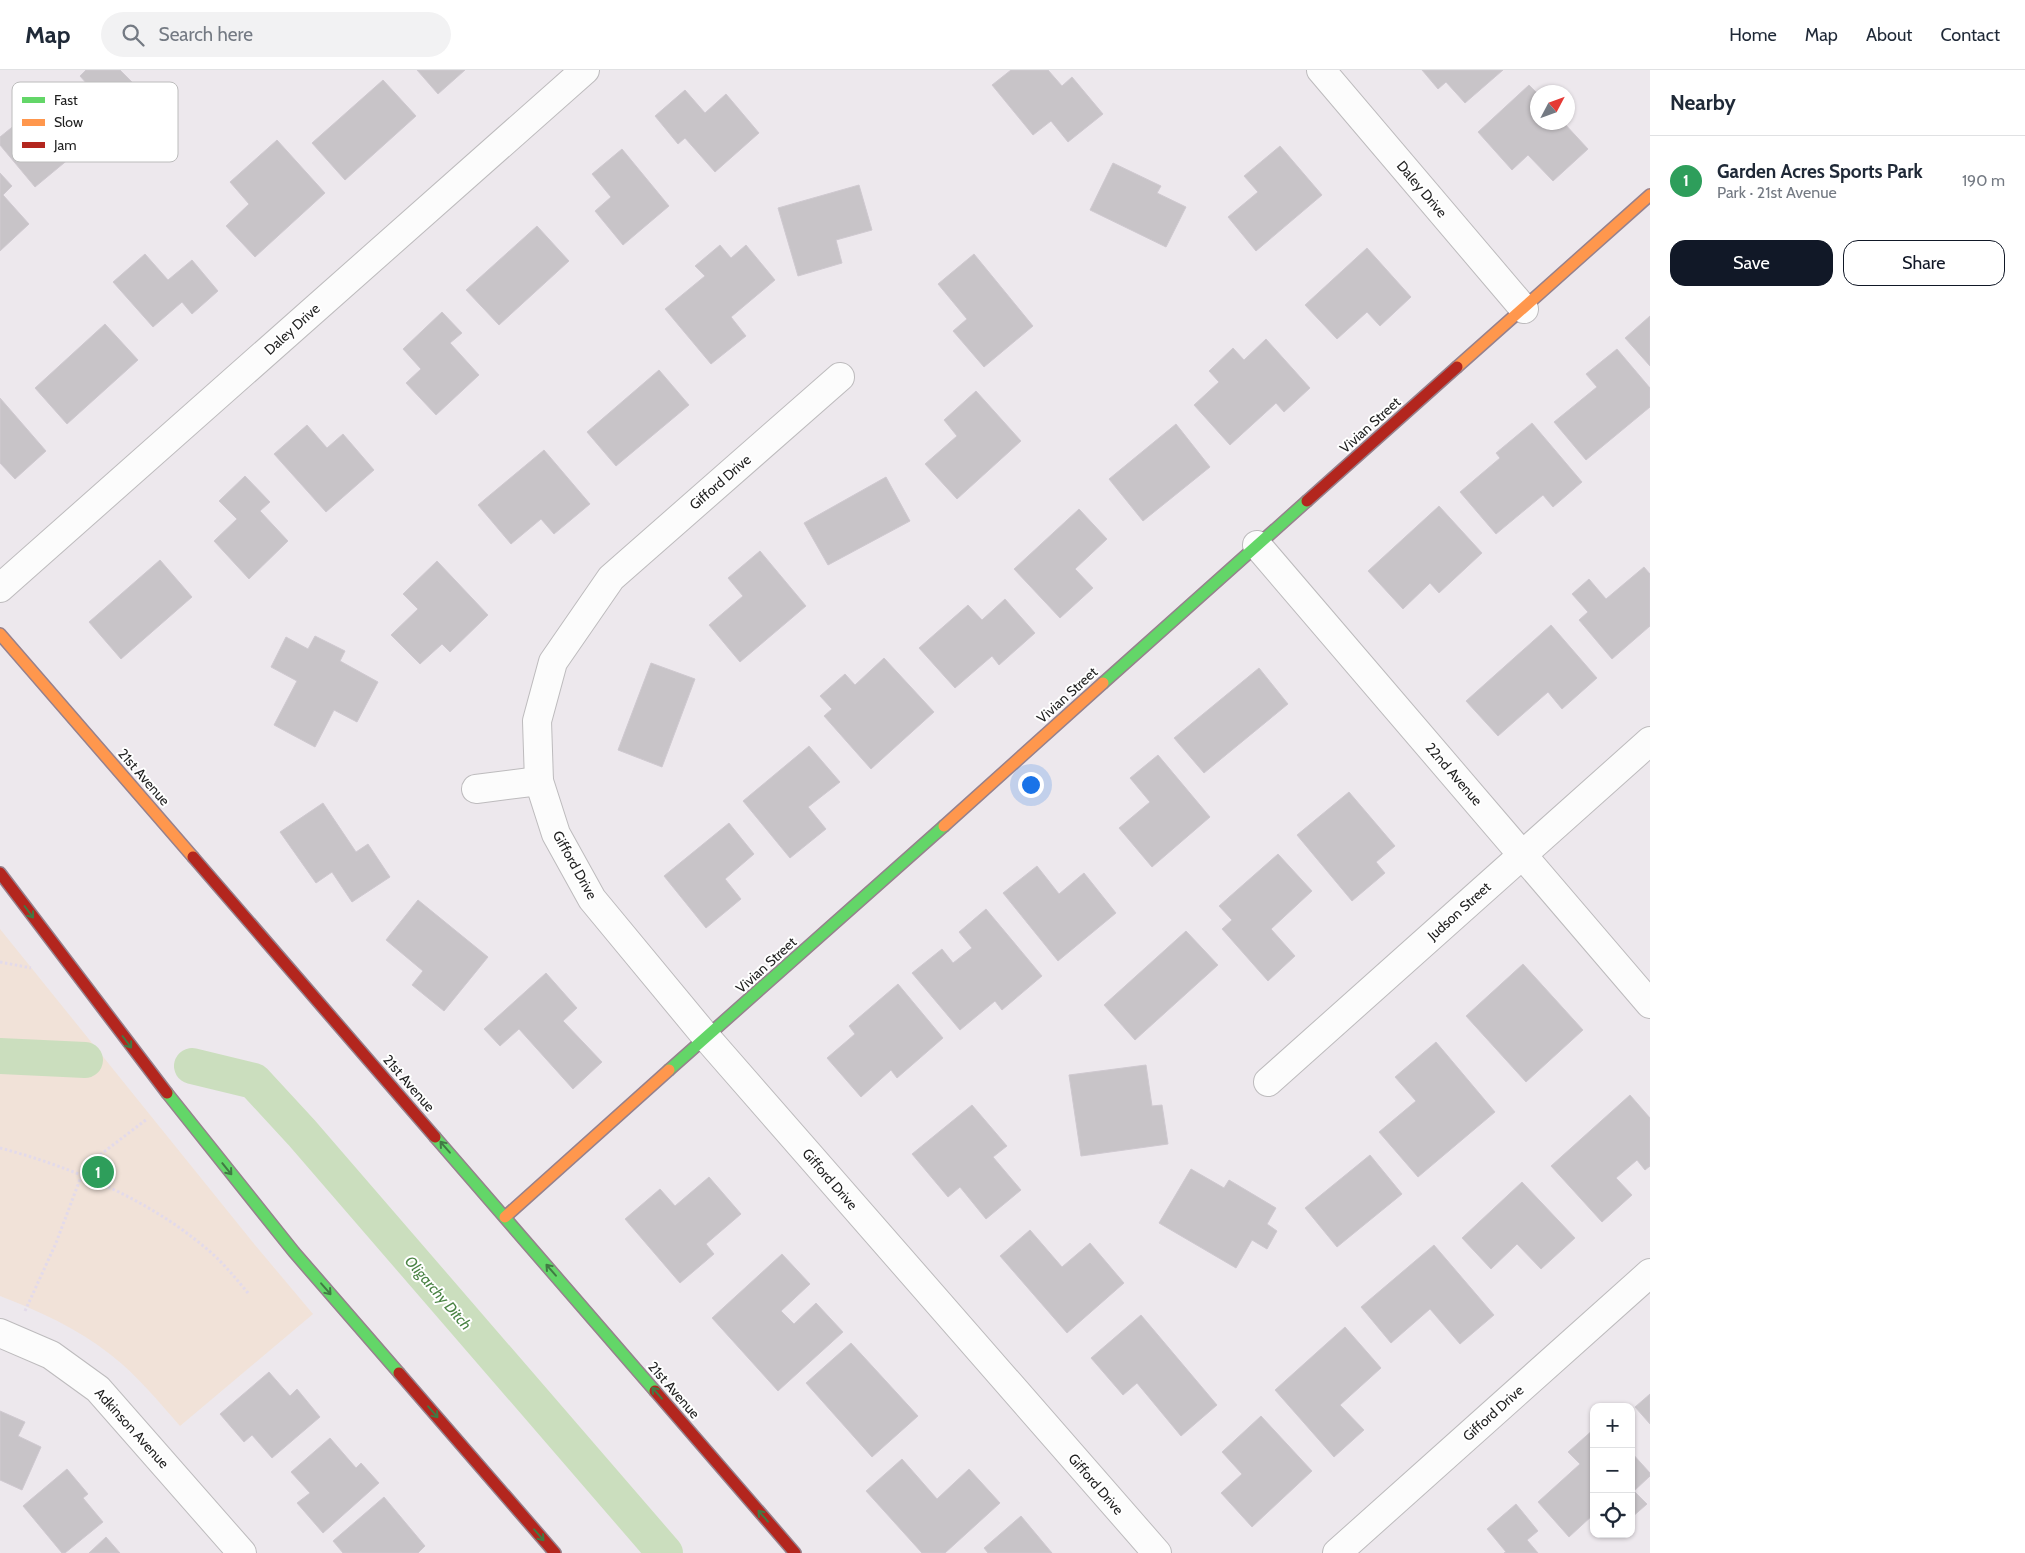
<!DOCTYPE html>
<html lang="en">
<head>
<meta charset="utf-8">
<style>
  body { margin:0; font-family:Cabin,sans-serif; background:#f2f2f3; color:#1f2937 }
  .controls { position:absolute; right:15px; bottom:15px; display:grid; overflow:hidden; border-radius:10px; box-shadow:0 1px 4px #0004 }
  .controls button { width:45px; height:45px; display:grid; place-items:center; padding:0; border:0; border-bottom:1px solid #e0e1e3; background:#fff; color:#1f2937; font:25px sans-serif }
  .compass { position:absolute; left:1530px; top:15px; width:45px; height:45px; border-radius:50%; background:#fff; box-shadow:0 1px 4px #0004; rotate:49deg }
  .you { position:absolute; left:1030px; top:714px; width:18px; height:18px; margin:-12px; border:4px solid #fff; border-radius:50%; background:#1a73e8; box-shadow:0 0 0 8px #1a73e833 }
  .badge { display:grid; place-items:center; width:32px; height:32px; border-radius:50%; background:#111827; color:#fff; font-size:16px; font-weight:700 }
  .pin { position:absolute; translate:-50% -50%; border:2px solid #fff; box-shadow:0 1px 5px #0006 }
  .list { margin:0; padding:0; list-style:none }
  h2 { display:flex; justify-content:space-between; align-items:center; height:65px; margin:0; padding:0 20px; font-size:21px }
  h2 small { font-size:16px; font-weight:400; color:#747a83 }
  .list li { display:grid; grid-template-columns:32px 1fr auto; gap:15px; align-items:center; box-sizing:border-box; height:90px; padding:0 20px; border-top:1px solid #e0e1e3 }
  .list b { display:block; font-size:19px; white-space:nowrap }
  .list p { margin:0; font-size:16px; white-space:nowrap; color:#747a83 }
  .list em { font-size:16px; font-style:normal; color:#747a83 }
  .actions { display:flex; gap:10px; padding:15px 20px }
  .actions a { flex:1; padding:11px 0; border:1px solid #111827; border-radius:15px; text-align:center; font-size:18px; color:#111827 }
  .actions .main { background:#111827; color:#fff }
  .icon { flex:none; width:28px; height:28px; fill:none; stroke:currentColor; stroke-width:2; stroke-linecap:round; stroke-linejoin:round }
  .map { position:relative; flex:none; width:1650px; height:1483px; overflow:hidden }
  header { display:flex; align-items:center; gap:30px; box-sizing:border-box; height:70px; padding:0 25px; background:#fff; border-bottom:1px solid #e0e1e3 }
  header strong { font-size:24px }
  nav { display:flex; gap:28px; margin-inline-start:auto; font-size:18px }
  .search { width:350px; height:45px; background:#f2f2f3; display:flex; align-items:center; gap:12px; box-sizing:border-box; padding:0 18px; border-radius:28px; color:#747a83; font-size:19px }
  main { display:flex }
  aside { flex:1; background:#fff }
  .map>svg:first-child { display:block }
</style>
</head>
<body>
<header>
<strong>Map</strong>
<div class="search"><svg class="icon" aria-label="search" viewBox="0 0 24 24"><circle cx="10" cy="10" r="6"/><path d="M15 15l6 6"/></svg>Search here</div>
<nav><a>Home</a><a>Map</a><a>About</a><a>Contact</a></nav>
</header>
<main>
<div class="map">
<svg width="1650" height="1483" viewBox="0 0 1650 1483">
  <rect width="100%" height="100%" fill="#ede8ed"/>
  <!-- park -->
  <path fill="#f1e2d8" d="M 0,859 L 255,1175 L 313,1244 L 180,1356 C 158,1331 137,1305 111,1285 C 77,1258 39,1241 0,1226 Z"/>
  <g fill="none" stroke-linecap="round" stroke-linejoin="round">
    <!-- canal -->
    <g stroke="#cbdebe" stroke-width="36">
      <polyline points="0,986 85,990"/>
      <polyline points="192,996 254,1011 302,1063 665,1483"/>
    </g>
  </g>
  <!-- building -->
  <g fill="#c8c4c8" stroke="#cfc9d0">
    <polygon points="86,0 120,0 132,12 122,21 146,47 111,79 77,41 96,24 80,6"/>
    <polygon points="417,0 465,0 438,24"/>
    <polygon points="1011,0 1048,0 1062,16 1072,7 1103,44 1068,72 1051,51 1033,65 992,15"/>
    <polygon points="1422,0 1503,0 1465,33 1446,12 1438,19"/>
    <polygon points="383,10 416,46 345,110 312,73"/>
    <polygon points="1529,15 1538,24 1538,52 1563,52 1588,79 1553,111 1528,85 1512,100 1478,62"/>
    <polygon points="685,20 705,43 726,24 759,63 715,102 685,68 678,74 655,46"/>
    <polygon points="38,36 76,83 35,117 0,75 0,67"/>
    <polygon points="277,70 325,123 255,187 226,156 249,134 230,112"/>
    <polygon points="1280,76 1322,125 1256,181 1228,147 1258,122 1244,106"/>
    <polygon points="622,79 669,136 623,175 595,141 611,127 592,104"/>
    <polygon points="1113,93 1161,116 1157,123 1186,137 1166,177 1090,140"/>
    <polygon points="0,103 12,116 3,125 29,154 0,181"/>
    <polygon points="859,115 872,160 836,170 842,193 798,206 778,138"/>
    <polygon points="537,156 569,191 499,255 466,220"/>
    <polygon points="720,175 731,188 746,175 775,210 731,247 746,266 711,294 665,239 705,206 695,196"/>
    <polygon points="1367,178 1411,227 1380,256 1367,242 1337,269 1305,235"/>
    <polygon points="145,184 168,210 192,190 218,221 192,244 182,232 153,257 113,212"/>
    <polygon points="974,184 1033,256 984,297 953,261 967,249 938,214"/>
    <polygon points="442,242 462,263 450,273 479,305 436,345 406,313 421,299 403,279"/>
    <polygon points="1650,246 1650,296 1625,268"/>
    <polygon points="105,254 138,290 67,354 35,318"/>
    <polygon points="1266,269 1310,318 1284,342 1276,333 1230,375 1194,335 1219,312 1209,301 1233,278 1244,290"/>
    <polygon points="1617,279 1650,318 1650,337 1586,390 1554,352 1597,317 1586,304"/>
    <polygon points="659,300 689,335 616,396 587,362"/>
    <polygon points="976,321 1021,371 957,429 925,394 957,366 944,350"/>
    <polygon points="0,328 46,381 15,409 0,393"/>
    <polygon points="1532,353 1582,412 1553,437 1543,425 1496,464 1460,422 1500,388 1496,383"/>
    <polygon points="1176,354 1210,397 1143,451 1109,409"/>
    <polygon points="307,355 327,378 343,364 374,400 326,442 274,384"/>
    <polygon points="544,380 590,434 554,464 541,449 511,474 478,435"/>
    <polygon points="245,406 270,432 260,441 288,471 249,509 214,471 237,449 219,431"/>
    <polygon points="886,407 910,451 828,495 804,453"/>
    <polygon points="1439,436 1482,483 1439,523 1430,513 1403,539 1368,501"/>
    <polygon points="1079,439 1107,469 1075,499 1093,518 1060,548 1014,499"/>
    <polygon points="760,481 806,536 740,592 709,555 743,526 728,508"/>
    <polygon points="160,490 192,527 121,589 89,552"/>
    <polygon points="437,491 488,545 450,582 442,574 420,594 391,565 418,539 403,524"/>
    <polygon points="1644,497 1650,504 1650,556 1612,589 1579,550 1588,542 1572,524 1589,509 1606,529"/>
    <polygon points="1005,529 1035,563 999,595 992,586 955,618 919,578 968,535 982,550"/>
    <polygon points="1551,555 1597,608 1562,639 1548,622 1498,666 1466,631"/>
    <polygon points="315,566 345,581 340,591 378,612 357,652 334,640 315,677 274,655 297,611 271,597 286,567 308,579"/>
    <polygon points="884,588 934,642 871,699 824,646 832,639 820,626 845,604 855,615"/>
    <polygon points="651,593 695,609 662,697 618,680"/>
    <polygon points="1259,598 1288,634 1204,703 1174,668"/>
    <polygon points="809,676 840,712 808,737 826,759 790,788 743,731"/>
    <polygon points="1158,685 1210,747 1152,797 1119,758 1150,732 1130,708"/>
    <polygon points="1349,722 1395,776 1376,792 1385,803 1352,831 1297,765"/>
    <polygon points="323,733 356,782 368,774 390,807 352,832 332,802 316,813 280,762"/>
    <polygon points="729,753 754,784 725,809 741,829 706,858 664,806"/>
    <polygon points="1278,784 1312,821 1271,859 1295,886 1268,911 1222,859 1232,850 1219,836"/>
    <polygon points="1037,796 1059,824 1084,803 1116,843 1058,891 1003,823"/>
    <polygon points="418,830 488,887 444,941 412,915 423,901 386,870"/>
    <polygon points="986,839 1042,906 1002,940 995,931 960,960 912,903 942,879 953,893 972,878 959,862"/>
    <polygon points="1186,861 1218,895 1135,970 1104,935"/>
    <polygon points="1523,894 1583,960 1526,1012 1466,946"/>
    <polygon points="546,903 577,938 563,951 602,992 573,1019 519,959 500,976 484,959"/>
    <polygon points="898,914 943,968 897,1008 891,1000 861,1027 827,988 855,964 849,956"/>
    <polygon points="1436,972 1495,1042 1418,1107 1379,1062 1416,1031 1395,1007"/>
    <polygon points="1146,995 1152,1036 1162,1035 1168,1074 1081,1086 1069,1005"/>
    <polygon points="1630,1025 1650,1048 1650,1096 1645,1100 1637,1090 1616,1108 1632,1125 1602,1152 1551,1096"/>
    <polygon points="972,1035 1007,1076 993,1087 1021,1120 986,1149 960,1117 948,1127 912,1084"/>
    <polygon points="1370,1085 1402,1124 1337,1177 1305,1138"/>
    <polygon points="1191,1099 1224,1118 1229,1110 1276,1138 1267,1154 1277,1161 1267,1179 1252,1170 1236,1198 1159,1153"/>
    <polygon points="709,1107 741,1144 706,1174 714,1184 680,1213 625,1149 660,1119 675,1136"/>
    <polygon points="1522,1112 1575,1168 1541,1199 1517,1174 1491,1199 1462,1168"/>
    <polygon points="1030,1160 1062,1197 1090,1173 1124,1213 1067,1263 1000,1186"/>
    <polygon points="1434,1175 1494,1245 1460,1274 1430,1239 1391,1273 1361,1237"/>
    <polygon points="782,1184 810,1214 781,1241 794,1254 816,1233 843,1262 778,1321 712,1248"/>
    <polygon points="1141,1245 1217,1335 1181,1366 1137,1313 1123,1325 1091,1288"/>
    <polygon points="1345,1257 1381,1298 1340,1335 1364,1360 1334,1387 1275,1320"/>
    <polygon points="851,1273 918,1346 872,1387 806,1313"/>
    <polygon points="269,1302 290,1326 297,1319 320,1347 272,1388 252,1365 244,1372 220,1344"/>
    <polygon points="1650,1324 1650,1354 1635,1337"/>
    <polygon points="0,1341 25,1352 18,1366 41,1377 22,1420 0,1410"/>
    <polygon points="1261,1346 1312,1401 1252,1457 1221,1423 1242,1404 1222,1382"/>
    <polygon points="1594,1359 1594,1444 1569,1467 1538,1432 1580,1394 1568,1382"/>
    <polygon points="330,1368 356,1398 361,1393 379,1413 323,1463 297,1433 310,1423 291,1402"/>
    <polygon points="1631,1382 1650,1403 1650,1406 1634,1421 1647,1434 1631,1448"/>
    <polygon points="902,1389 937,1429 969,1399 1000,1433 945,1483 922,1483 866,1421"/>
    <polygon points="67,1399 88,1424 83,1428 103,1452 65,1483 62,1483 23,1436"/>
    <polygon points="384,1427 425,1476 418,1483 343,1483 333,1471"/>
    <polygon points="1516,1434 1538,1461 1527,1470 1538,1483 1504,1483 1506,1482 1487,1459"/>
    <polygon points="1021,1446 1052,1483 988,1483 984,1478"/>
    <polygon points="106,1467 120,1483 89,1483"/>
  </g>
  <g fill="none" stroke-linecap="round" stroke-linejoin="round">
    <defs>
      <g id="street">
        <polyline points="1321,0 1524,239"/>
        <polyline points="840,307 611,508 553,592 537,651 539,711 556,764 592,829 707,968 1157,1483"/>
        <polyline points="1257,475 1650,934"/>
        <polyline points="0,518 585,0"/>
        <polyline points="476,719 539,711"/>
        <polyline points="1268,1012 1650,671"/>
        <polyline points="0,1263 51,1285 98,1319 242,1483"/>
        <polyline points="1337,1483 1650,1203"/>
      </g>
      <g id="fast">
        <polyline points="1103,613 1307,431"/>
        <polyline points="669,1000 944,756"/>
        <polyline points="167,1023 294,1182 399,1303"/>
        <polyline points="435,1067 655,1321"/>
      </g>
      <g id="slow">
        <polyline points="1457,297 1650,125"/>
        <polyline points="0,564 193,787"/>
        <polyline points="944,756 1103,613"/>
        <polyline points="505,1147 669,1000"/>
      </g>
      <g id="jam">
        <polyline points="1307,431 1457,297"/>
        <polyline points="193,787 435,1067"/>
        <polyline points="0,803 167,1023"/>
        <polyline points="399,1303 555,1483"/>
        <polyline points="655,1321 795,1483"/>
      </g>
    </defs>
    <!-- street casing -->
    <use href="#street" stroke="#bdbbbd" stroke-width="30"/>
    <!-- fast casing -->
    <use href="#fast" stroke="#96818d" stroke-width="14"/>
    <!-- slow casing -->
    <use href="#slow" stroke="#96818d" stroke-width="14"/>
    <!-- jam casing -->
    <use href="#jam" stroke="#96818d" stroke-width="14"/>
    <!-- path -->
    <g stroke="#e3daea" stroke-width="3" stroke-dasharray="2.5 2.5" stroke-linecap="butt">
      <polyline points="0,892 31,898"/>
      <path d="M 0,1078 C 76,1098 159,1134 217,1188 C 228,1199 238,1211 248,1223"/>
      <polyline points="25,1241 56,1173 82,1104 92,1091 147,1049"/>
    </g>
    <!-- street -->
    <use href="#street" stroke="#fcfcfc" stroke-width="28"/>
    <!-- fast -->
    <use href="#fast" stroke="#63d668" stroke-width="11"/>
    <!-- slow -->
    <use href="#slow" stroke="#ff974d" stroke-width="11"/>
    <!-- jam -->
    <use href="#jam" stroke="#b3261e" stroke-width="11"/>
  </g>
  <!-- one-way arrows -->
  <defs><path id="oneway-shaft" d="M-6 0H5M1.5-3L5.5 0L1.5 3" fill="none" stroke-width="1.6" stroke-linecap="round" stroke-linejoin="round" transform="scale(1.25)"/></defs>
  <g stroke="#417a44">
    <use href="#oneway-shaft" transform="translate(29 842) rotate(53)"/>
    <use href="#oneway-shaft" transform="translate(127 972) rotate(53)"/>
    <use href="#oneway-shaft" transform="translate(445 1077) rotate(-131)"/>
    <use href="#oneway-shaft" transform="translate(227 1099) rotate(51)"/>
    <use href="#oneway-shaft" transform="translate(551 1200) rotate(-131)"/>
    <use href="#oneway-shaft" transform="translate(326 1219) rotate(49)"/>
    <use href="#oneway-shaft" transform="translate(657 1323) rotate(-131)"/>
    <use href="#oneway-shaft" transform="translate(433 1342) rotate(49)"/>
    <use href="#oneway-shaft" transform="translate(763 1446) rotate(-131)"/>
    <use href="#oneway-shaft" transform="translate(539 1465) rotate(49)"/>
  </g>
  <g text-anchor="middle" stroke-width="4" stroke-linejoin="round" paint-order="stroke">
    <!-- street labels -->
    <g font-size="14" fill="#1f1f1f" stroke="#fff">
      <text transform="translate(1422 119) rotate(50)" y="5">Daley Drive</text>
      <text transform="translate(292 259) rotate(-42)" y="5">Daley Drive</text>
      <text transform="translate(1370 355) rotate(-42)" y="5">Vivian Street</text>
      <text transform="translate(720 412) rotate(-41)" y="5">Gifford Drive</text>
      <text transform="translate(1067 625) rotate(-42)" y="5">Vivian Street</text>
      <text transform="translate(1454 704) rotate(49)" y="5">22nd Avenue</text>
      <text transform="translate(144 707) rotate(49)" y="5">21st Avenue</text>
      <text transform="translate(575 795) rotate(61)" y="5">Gifford Drive</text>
      <text transform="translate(1459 841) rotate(-42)" y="5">Judson Street</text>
      <text transform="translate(766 895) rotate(-42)" y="5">Vivian Street</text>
      <text transform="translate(409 1013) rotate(49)" y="5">21st Avenue</text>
      <text transform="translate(830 1109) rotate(49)" y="5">Gifford Drive</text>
      <text transform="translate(674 1320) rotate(49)" y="5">21st Avenue</text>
      <text transform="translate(1493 1343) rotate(-42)" y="5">Gifford Drive</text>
      <text transform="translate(132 1358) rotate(48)" y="5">Adkinson Avenue</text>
      <text transform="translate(1096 1414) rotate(49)" y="5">Gifford Drive</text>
    </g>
    <!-- water labels -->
    <g font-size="15" font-style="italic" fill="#488242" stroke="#fff">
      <text transform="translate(438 1223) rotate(49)" y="5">Oligarchy Ditch</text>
    </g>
  </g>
  <!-- legend -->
  <rect x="12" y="12" width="166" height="80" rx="8" fill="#fff" stroke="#bcbcbc" stroke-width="1"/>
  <rect x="22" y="27" width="23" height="6" fill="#63d668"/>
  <rect x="22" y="49" width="23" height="7" fill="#ff974d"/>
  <rect x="22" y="72" width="23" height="6" fill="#b3261e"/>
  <g font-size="14" fill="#1f1f1f">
    <text x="54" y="35">Fast</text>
    <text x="54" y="57">Slow</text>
    <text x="54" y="80">Jam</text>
  </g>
</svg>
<div class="controls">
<button>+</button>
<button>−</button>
<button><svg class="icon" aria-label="locate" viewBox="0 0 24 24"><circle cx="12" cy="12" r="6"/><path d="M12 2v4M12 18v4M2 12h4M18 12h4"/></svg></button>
</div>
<svg class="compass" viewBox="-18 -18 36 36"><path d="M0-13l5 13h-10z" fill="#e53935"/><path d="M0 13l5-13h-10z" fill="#747a83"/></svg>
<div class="you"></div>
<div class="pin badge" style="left:98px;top:1102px;background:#2e9e5b">1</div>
</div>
<aside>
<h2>Nearby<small></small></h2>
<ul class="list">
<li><span class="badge" style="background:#2e9e5b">1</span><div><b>Garden Acres Sports Park</b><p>Park · 21st Avenue</p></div><em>190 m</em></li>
</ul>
<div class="actions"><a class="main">Save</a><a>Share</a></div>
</aside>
</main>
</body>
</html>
